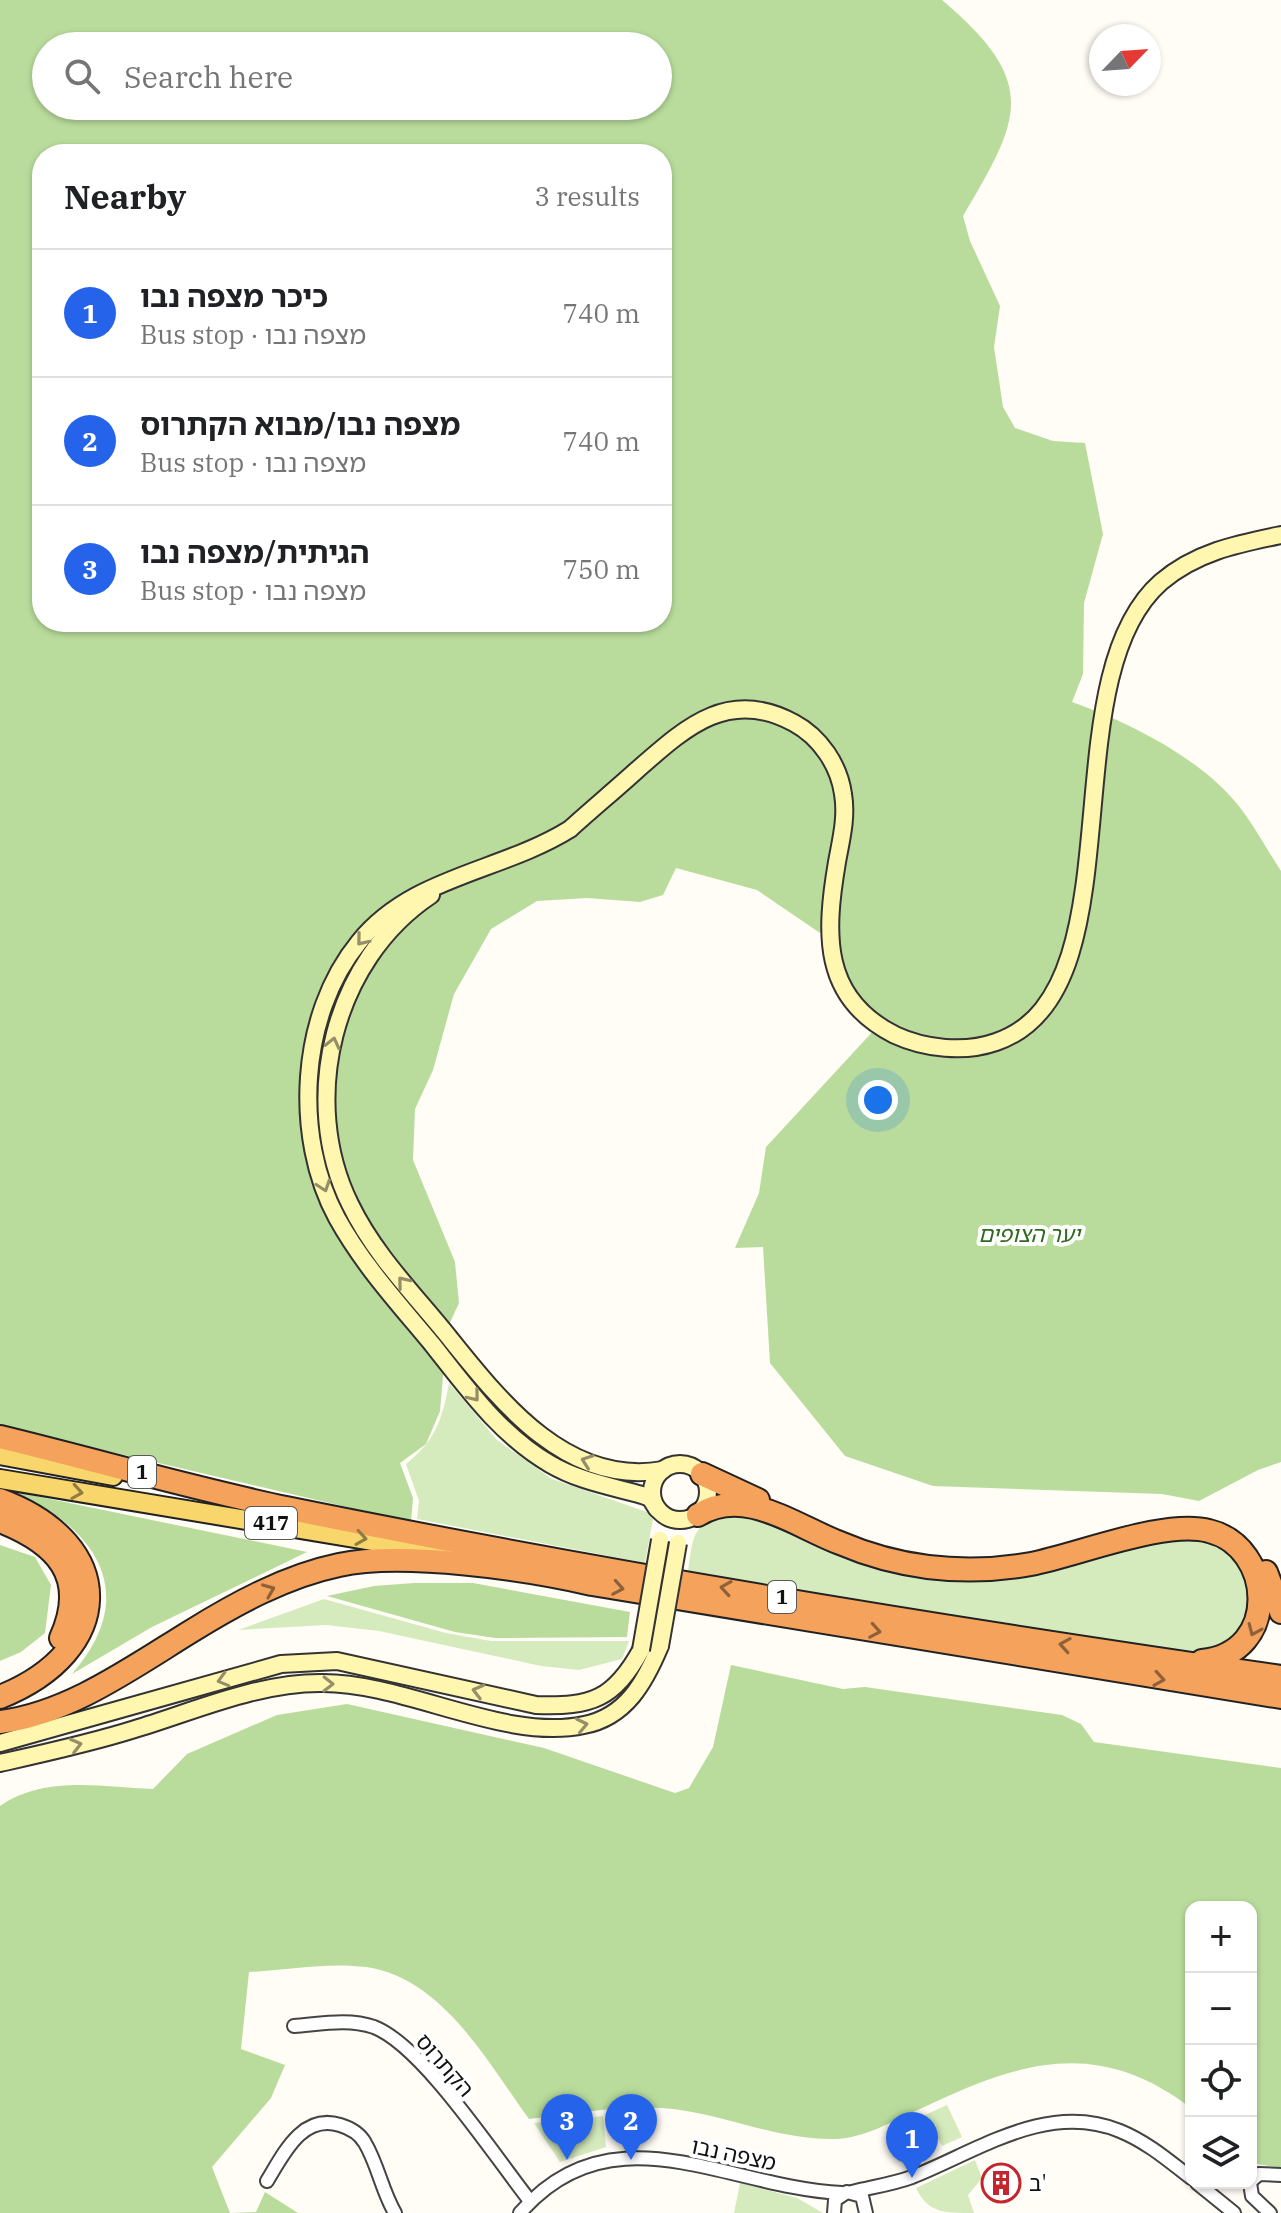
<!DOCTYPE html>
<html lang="en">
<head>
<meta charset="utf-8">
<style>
  body { margin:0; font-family:"IBM Plex Serif","Noto Sans Hebrew",serif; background:#f6f6f6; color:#202124 }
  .controls { position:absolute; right:24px; bottom:24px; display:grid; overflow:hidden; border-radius:16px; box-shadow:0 2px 6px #0004 }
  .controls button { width:72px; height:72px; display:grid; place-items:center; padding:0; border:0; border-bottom:2px solid #e0e0e0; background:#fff; color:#202124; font:40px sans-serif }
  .compass { position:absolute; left:1089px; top:24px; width:72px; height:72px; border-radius:50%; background:#fff; box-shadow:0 2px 6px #0004; rotate:65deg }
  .you { position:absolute; left:878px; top:1100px; width:28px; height:28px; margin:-20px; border:6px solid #fff; border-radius:50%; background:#1a73e8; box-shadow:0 0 0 12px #1a73e833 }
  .badge { display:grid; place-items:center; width:52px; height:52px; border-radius:50%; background:#2563eb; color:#fff; font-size:26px; font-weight:700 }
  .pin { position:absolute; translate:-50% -66px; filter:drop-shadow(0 2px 4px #0008) }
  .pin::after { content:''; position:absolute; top:42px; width:28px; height:24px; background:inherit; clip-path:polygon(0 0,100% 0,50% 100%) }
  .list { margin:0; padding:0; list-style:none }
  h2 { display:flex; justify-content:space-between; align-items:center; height:104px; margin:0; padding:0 32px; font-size:34px }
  h2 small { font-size:26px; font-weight:400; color:#757577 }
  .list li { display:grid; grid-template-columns:52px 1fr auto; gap:24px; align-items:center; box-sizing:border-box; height:128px; padding:0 32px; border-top:2px solid #e0e0e0 }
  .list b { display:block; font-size:30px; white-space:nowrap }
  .list p { margin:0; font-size:26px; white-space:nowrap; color:#757577 }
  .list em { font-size:26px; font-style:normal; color:#757577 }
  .icon { flex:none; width:44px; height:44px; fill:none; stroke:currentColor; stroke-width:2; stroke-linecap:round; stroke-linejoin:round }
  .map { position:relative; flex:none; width:1281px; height:2213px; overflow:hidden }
  .search { position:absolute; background:#fff; box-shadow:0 2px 6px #0004; left:32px; top:32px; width:640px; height:88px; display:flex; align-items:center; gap:20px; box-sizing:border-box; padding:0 28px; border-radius:44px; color:#757577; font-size:30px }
  .panel { position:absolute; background:#fff; box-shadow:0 2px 6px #0004; left:32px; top:144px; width:640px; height:488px; border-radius:32px }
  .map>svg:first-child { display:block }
</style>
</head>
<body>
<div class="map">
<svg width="1281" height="2213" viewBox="0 0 1281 2213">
  <rect width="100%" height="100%" fill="#fffdf5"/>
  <!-- green -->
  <g fill="#d5ebbd">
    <path d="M 449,1383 L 497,1440 L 552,1479 L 647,1512 L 653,1519 L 645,1563 L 417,1519 L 419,1501 L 406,1464 C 436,1440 442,1420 449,1383 Z"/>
    <path d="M 738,1514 C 772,1522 804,1541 836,1554 C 883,1574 934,1581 984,1580 L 1168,1539 C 1178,1539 1190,1537 1199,1539 C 1235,1547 1259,1587 1247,1622 C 1243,1633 1225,1645 1216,1654 L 1179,1653 L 688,1572 C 693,1532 694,1519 738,1514 Z"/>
    <polygon points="324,1599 446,1633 491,1641 629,1641 622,1659 579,1670 541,1666 379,1631 326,1625 238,1630"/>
    <polygon points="947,2105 962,2137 942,2146 935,2132 925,2137 916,2119"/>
    <polygon points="603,2116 606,2147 560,2162 534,2123"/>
    <path d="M 975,2160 L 982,2178 L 968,2195 L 974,2213 C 944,2213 928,2213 916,2188 Z"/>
    <polygon points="740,2183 797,2198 823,2213 734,2213"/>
  </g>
  <!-- forest -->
  <g fill="#b9dc9c" fill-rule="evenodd">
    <path d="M 0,0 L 942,0 C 1040,83 1021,118 963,216 L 970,241 L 1000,306 L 994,347 L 1003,407 L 1015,428 L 1053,441 L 1085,443 L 1103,534 L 1084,603 L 1083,674 L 1072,702 C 1126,721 1194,755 1232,798 C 1251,819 1265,847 1281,871 L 1281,1462 L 1258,1470 L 1199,1501 L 1162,1494 L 933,1486 L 845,1456 L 770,1363 L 763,1247 L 735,1248 L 759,1193 L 766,1147 L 876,1028 L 823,935 L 757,890 L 676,868 L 663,895 L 640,902 L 587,898 L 537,901 L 491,929 L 454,994 L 433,1070 L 415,1109 L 413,1160 L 455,1262 L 459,1303 L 447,1329 L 440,1411 L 426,1444 L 400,1463 L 413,1498 L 411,1522 L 0,1426 ZM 46,46 L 658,46 L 658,106 L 46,106 ZM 42,154 L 662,154 L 662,622 L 42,622 Z"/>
    <path d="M 16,1492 L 307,1552 L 152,1627 L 72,1674 C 140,1596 99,1531 16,1492 Z"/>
    <polygon points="0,1545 35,1557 51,1585 45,1633 21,1652 0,1661"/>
    <polygon points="414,1583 473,1583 630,1612 627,1637 495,1638 455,1632 327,1596 374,1586"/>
    <path d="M 731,1665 L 843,1689 L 865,1687 L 1062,1715 L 1081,1724 L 1094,1742 L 1281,1768 L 1281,2168 L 1251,2163 L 1251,1907 L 1191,1907 L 1191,2108 C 1096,2036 1018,2062 920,2109 C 893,2121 865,2138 835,2139 C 773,2140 721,2112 662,2108 C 618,2105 573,2114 529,2119 C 488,2063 443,1978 366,1967 C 329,1962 287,1970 249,1972 L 241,2049 L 285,2065 L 271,2098 L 212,2167 L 230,2213 L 256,2212 L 265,2192 L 298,2213 L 0,2213 L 0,1806 C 45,1775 101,1787 153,1789 L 187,1754 L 277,1715 L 347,1704 L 544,1748 L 675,1793 L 689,1788 L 713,1747 Z"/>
  </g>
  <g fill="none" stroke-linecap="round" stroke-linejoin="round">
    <defs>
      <g id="street">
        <path d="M 294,2026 C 320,2024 349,2018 374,2027 C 423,2046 495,2157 530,2201"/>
        <path d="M 267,2181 C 283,2155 302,2113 340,2125 C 350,2128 360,2134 365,2143 C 378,2165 382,2191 395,2213"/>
        <polyline points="1251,2181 1259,2174 1281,2175"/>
        <polyline points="1197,2183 1234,2213"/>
        <polyline points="1250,2183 1252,2196 1270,2213"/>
        <path d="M 852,2192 C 872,2187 893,2184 912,2177 C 978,2151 1047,2101 1120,2131 C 1147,2142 1169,2161 1191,2178"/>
        <path d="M 520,2213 C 612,2106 728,2188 842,2193"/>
        <polyline points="834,2213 835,2200 847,2192 862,2196 866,2213"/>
      </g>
      <g id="secondary">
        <path d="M 431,895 C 333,960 299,1100 350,1204 C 374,1254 414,1294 448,1336 C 501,1402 567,1487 663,1470"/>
        <circle cx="680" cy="1492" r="28"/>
        <path d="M 657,1509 L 650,1498 L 642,1495 C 610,1486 579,1481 550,1464 C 501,1436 466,1387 432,1344 C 398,1303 363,1265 337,1218 C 293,1137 299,1015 359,942 C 412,876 501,872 570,829 C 592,809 615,790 637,770 C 685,728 728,687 794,723 C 820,737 839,765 843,794 C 847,817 841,840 837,862 C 825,933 821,998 895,1035 C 925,1049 965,1053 996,1042 C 1141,993 1048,681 1161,582 C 1196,552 1237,544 1281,535"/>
        <path d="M 0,1743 L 281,1664 L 337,1661 L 536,1705 C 592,1707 614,1699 641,1650"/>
        <path d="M 0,1763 C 45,1753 91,1743 135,1729 C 195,1711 259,1682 323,1683 C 406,1683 505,1742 584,1725 C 626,1717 645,1682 660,1646"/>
      </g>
      <g id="primary">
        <polyline points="0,1455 113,1476"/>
        <polyline points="0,1479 451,1554"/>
      </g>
      <g id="highway">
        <path d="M 0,1437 C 95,1460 190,1488 286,1508 C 615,1575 948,1629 1281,1677"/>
        <polyline points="702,1474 758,1500"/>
        <path d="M 0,1500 C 120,1545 115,1651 0,1697"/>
        <path d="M 698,1515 C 745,1486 795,1526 840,1543 C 868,1555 897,1563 928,1567 C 961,1571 998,1570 1031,1564 C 1078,1555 1165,1519 1209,1531 C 1274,1547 1281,1653 1202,1661"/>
        <path d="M 0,1521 C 56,1543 89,1576 61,1638"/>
        <polyline points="1266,1572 1281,1612"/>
        <path d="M 0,1722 C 68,1714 133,1667 190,1632 C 235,1604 286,1576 339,1565 C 402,1551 528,1569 592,1584 L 1281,1697"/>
      </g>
    </defs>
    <!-- street casing -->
    <use href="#street" stroke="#444" stroke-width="16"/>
    <!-- secondary casing -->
    <use href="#secondary" stroke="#333" stroke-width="20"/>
    <!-- primary casing -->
    <use href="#primary" stroke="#222" stroke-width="22"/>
    <!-- highway casing -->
    <use href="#highway" stroke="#222" stroke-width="26"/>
    <!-- street -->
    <use href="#street" stroke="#fff" stroke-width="12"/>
    <!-- secondary -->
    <use href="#secondary" stroke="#fff6b0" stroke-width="16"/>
    <!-- primary -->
    <use href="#primary" stroke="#f9d66b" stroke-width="18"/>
    <!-- highway -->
    <use href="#highway" stroke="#f5a25d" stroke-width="22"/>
    <defs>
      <g id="secondary-bridge">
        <polyline points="660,1646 678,1543"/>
        <polyline points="641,1650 660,1540"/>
      </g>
    </defs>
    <!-- secondary-bridge casing -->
    <use href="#secondary-bridge" stroke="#333" stroke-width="20" stroke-linecap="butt"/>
    <!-- secondary-bridge -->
    <use href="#secondary-bridge" stroke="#fff6b0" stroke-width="16"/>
  </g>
  <!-- one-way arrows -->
  <defs><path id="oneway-chevron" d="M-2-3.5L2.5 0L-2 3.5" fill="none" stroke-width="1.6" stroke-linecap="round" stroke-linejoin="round" transform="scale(2)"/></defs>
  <g stroke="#948f68">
    <use href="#oneway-chevron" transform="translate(362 940) rotate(129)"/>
    <use href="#oneway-chevron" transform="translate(333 1043) rotate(-77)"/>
    <use href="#oneway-chevron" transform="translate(324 1186) rotate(71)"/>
    <use href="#oneway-chevron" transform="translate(403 1282) rotate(-129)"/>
    <use href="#oneway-chevron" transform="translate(474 1396) rotate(51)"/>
    <use href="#oneway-chevron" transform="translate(587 1461) rotate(-160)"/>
    <use href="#oneway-chevron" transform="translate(223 1680) rotate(164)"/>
    <use href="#oneway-chevron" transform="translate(328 1684) rotate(1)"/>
    <use href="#oneway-chevron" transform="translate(478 1691) rotate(-166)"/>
    <use href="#oneway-chevron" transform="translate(582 1725) rotate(-12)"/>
    <use href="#oneway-chevron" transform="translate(76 1745) rotate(-14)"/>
  </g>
  <g stroke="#917d42">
    <use href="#oneway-chevron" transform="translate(77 1492) rotate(9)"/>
    <use href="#oneway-chevron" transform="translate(361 1538) rotate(9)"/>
  </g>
  <g stroke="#8e613b">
    <use href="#oneway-chevron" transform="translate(618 1588) rotate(10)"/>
    <use href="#oneway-chevron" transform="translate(726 1588) rotate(-171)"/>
    <use href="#oneway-chevron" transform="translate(269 1590) rotate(-22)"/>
    <use href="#oneway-chevron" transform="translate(1254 1630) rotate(113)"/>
    <use href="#oneway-chevron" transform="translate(875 1631) rotate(10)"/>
    <use href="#oneway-chevron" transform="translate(1065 1645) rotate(-171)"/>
    <use href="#oneway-chevron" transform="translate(1159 1679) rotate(9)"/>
  </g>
  <!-- icons -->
  <defs>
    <symbol id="building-ring" viewBox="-11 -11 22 22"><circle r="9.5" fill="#fff" stroke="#c4262e" stroke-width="1.5"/><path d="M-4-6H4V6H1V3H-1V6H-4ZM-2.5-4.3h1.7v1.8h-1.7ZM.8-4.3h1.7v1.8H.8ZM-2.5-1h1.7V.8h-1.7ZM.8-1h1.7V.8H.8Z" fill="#c4262e"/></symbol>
  </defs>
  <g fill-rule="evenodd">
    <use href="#building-ring" x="979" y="2161" width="44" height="44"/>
  </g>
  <g text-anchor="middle" stroke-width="8" stroke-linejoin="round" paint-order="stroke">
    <!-- shield labels -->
    <g fill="#fff" stroke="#585858" stroke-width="2">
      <rect x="128" y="1456" width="28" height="32" rx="6"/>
      <rect x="245" y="1507" width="52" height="32" rx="6"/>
      <rect x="768" y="1581" width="28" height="32" rx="6"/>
    </g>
    <g font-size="20" font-weight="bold" fill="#111">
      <text x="142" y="1479">1</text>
      <text x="271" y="1530">417</text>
      <text x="782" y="1604">1</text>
    </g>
    <!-- park labels -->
    <g font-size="22" font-style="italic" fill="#2f6b1f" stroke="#fff">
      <text x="1029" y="1242">יער הצופים</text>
    </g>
    <!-- street labels -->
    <g font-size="22" fill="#111" stroke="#fff">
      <text transform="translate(445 2065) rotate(49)" y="8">הקתרוס</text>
      <text transform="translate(734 2154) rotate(12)" y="8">מצפה נבו</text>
    </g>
    <!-- poi labels -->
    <g font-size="22" fill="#111" stroke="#fff" text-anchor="start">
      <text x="1029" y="2191">ב'</text>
    </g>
  </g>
</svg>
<div class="controls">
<button>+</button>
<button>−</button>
<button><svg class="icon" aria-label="locate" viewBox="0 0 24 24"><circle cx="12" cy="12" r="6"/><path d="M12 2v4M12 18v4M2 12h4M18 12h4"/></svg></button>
<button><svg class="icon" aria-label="layers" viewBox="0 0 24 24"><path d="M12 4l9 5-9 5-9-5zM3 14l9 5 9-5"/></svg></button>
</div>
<svg class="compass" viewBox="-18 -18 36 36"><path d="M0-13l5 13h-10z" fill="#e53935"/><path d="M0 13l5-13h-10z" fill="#757577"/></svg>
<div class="you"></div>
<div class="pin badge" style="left:912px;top:2178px">1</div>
<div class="pin badge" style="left:631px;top:2160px">2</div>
<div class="pin badge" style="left:567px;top:2160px">3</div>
<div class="search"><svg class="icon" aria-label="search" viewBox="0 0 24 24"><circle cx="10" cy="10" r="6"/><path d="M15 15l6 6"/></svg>Search here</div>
<section class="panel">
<h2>Nearby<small>3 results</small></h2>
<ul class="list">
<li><span class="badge">1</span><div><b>כיכר מצפה נבו</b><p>Bus stop · מצפה נבו</p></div><em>740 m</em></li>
<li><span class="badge">2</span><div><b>מצפה נבו/מבוא הקתרוס</b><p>Bus stop · מצפה נבו</p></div><em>740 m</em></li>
<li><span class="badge">3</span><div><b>הגיתית/מצפה נבו</b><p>Bus stop · מצפה נבו</p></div><em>750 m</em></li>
</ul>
</section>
</div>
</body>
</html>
